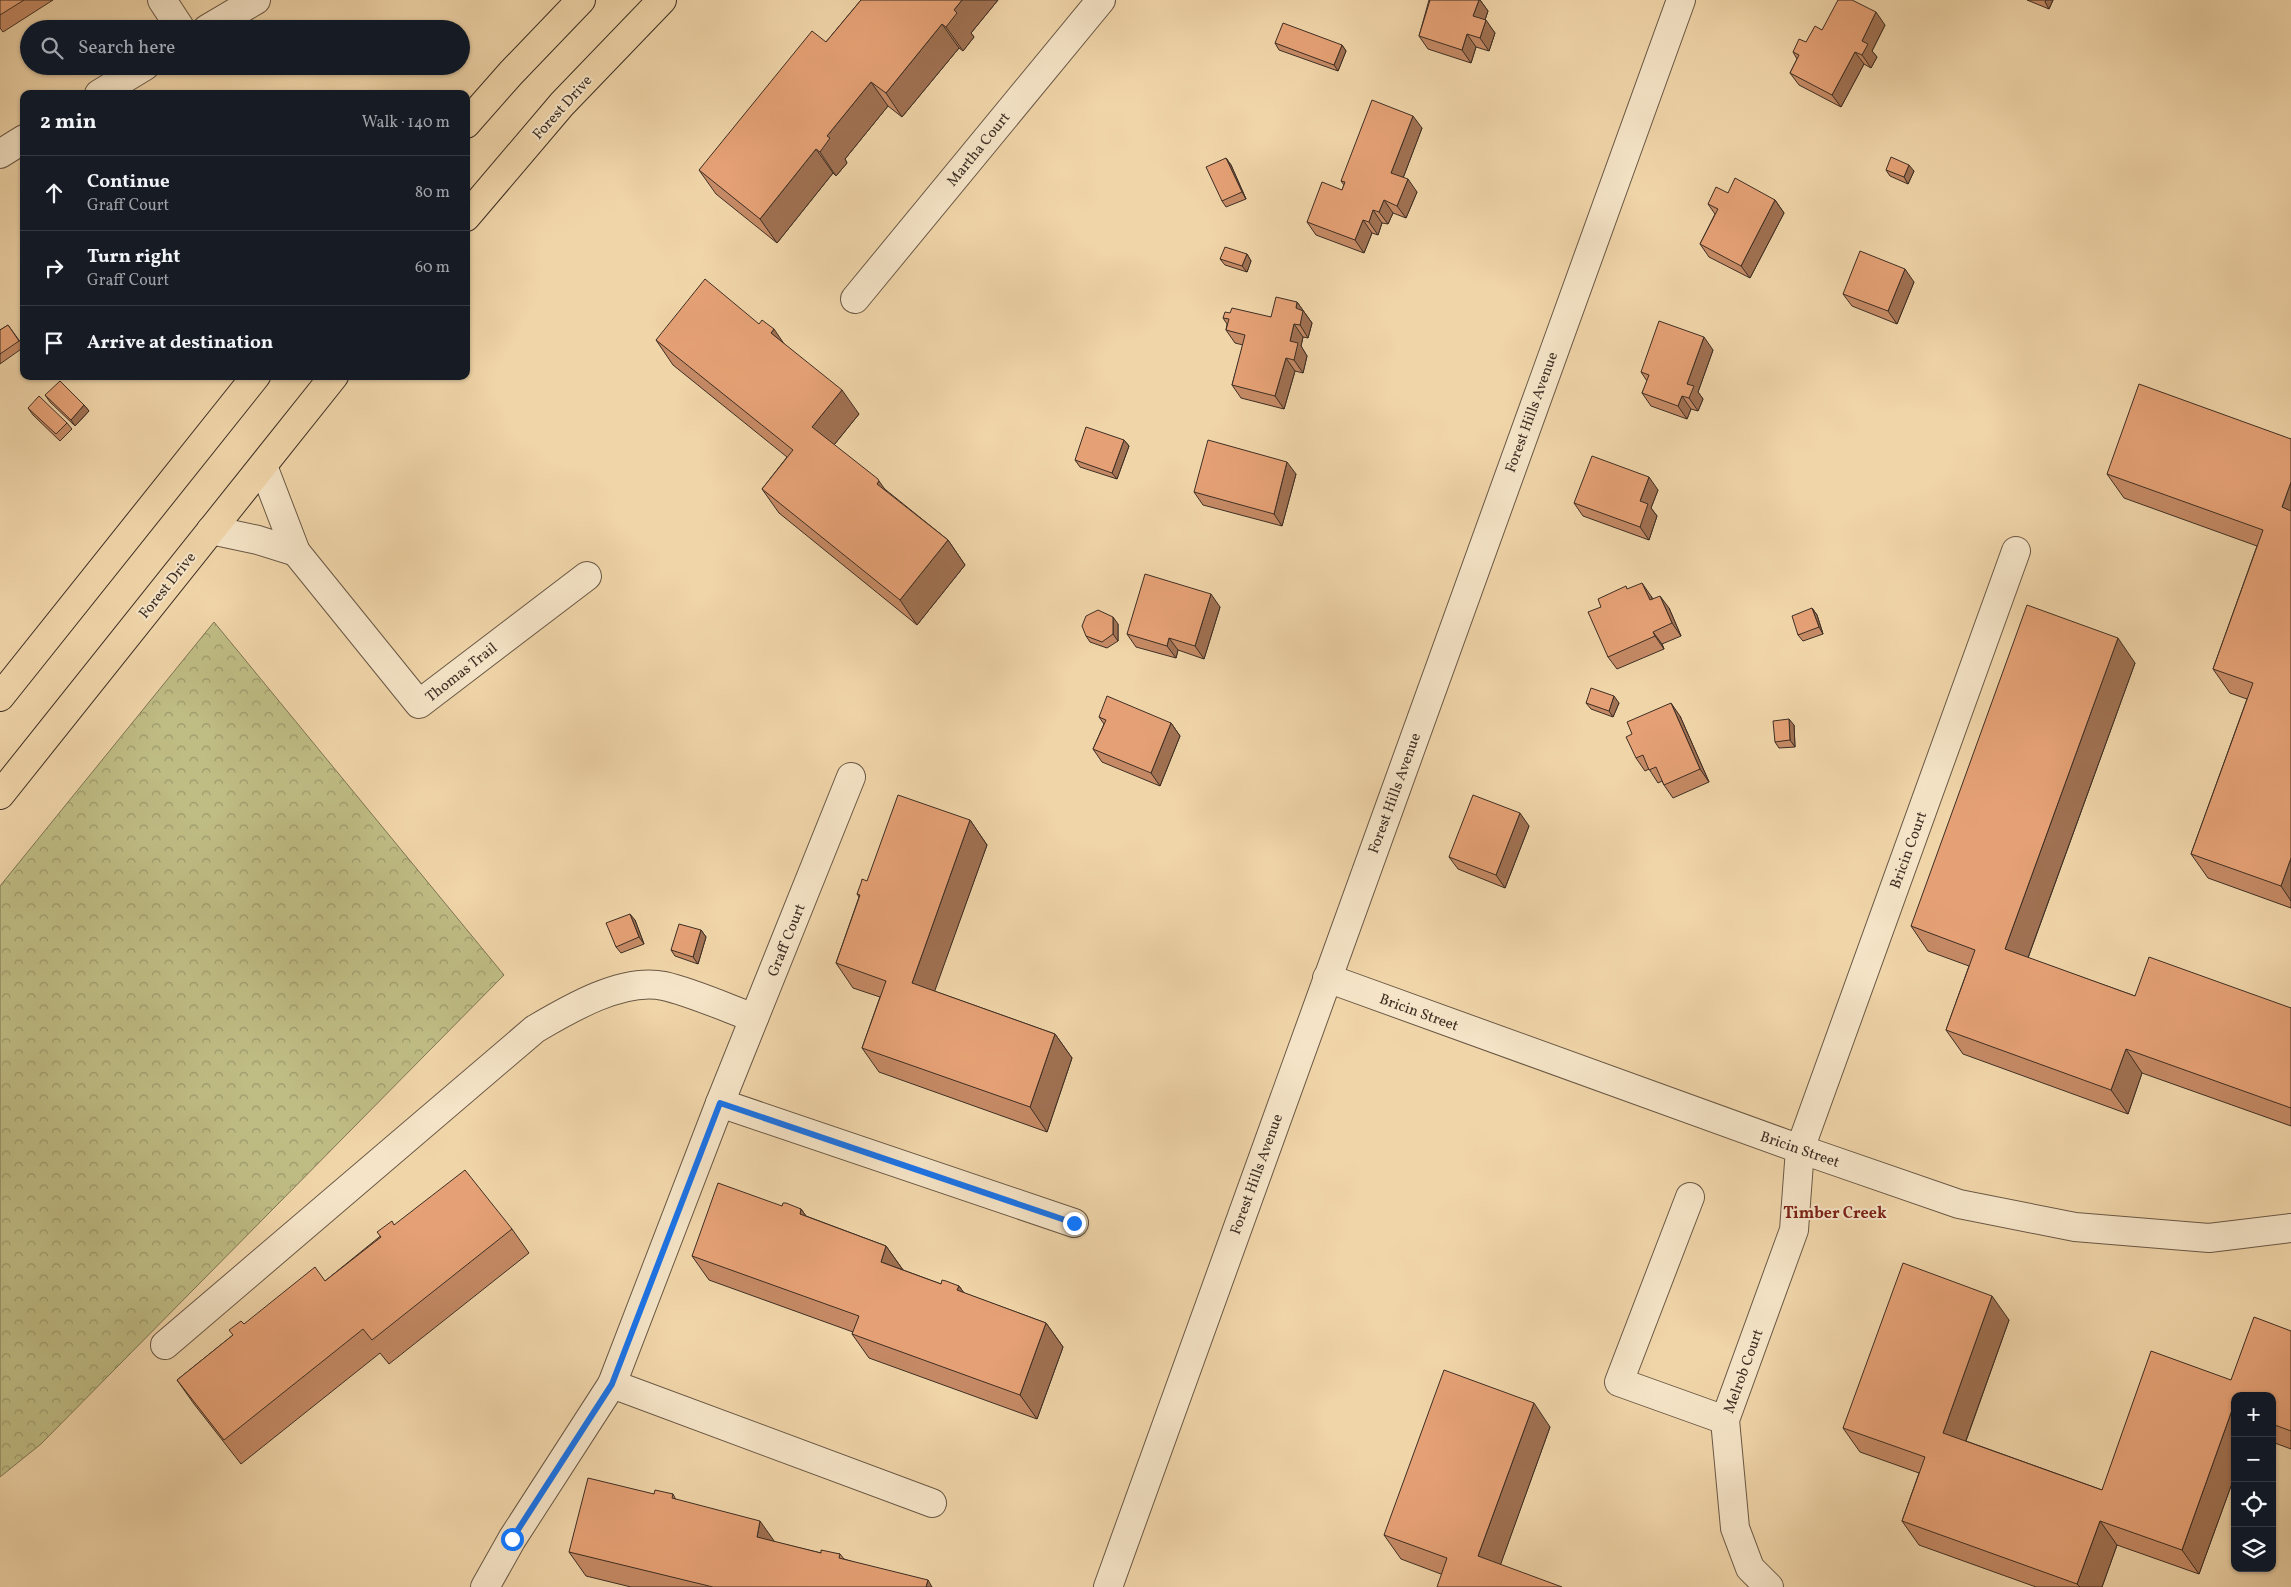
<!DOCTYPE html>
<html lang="en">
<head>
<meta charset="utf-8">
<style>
  body { margin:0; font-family:Vollkorn,serif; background:#20242c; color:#f1f3f6 }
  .controls { position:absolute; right:15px; bottom:15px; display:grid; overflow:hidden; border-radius:10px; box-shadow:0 1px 4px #0004 }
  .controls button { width:45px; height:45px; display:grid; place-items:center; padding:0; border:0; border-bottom:1px solid #363941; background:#171b24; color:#f1f3f6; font:25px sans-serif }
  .stop { position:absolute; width:15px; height:15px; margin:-11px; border:4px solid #1a73e8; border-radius:50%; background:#fff }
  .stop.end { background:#1a73e8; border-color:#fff; box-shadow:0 1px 5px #0008 }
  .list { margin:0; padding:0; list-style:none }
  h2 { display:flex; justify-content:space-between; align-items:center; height:65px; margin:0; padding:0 20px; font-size:21px }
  h2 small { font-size:16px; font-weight:400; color:#9ea1a6 }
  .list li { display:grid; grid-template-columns:32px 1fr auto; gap:15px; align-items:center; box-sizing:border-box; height:75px; padding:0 20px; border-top:1px solid #363941 }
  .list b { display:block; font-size:19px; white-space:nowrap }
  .list p { margin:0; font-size:16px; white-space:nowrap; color:#9ea1a6 }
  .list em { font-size:16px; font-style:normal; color:#9ea1a6 }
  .icon { flex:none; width:28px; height:28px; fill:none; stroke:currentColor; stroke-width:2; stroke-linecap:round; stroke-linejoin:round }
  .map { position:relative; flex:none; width:2291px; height:1587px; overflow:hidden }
  .search { position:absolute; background:#171b24; box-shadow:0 1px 4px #0004; left:20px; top:20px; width:450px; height:55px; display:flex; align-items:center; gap:12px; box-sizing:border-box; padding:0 18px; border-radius:28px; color:#9ea1a6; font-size:19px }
  .panel { position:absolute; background:#171b24; box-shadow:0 1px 4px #0004; left:20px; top:90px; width:450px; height:290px; border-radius:10px }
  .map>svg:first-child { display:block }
</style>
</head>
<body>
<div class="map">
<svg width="2291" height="1587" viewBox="0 0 2291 1587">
  <defs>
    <pattern id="forest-crowns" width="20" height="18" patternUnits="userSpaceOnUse" patternTransform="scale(1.25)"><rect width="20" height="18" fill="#bfbc84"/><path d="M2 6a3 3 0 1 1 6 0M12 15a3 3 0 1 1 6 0" fill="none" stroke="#9c996c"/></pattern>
  </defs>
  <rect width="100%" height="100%" fill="#f0d5a9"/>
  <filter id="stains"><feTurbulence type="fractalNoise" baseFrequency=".004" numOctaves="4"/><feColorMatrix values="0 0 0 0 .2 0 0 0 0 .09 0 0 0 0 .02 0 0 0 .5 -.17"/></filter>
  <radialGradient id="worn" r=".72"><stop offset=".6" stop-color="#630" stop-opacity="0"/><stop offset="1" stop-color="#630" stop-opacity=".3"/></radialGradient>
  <!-- forest -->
  <polygon fill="url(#forest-crowns)" stroke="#7e7554" points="214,622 504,975 41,1444 0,1477 0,886"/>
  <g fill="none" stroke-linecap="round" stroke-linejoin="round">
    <defs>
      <g id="minor">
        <polyline points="162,0 181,29"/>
        <polyline points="207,29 256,0"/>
        <polyline points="99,94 145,66"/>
        <polyline points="0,154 24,139"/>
        <polyline points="855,299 1101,0"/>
        <polyline points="263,466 296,552 419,704 587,576"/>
        <polyline points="211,530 258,540 296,552"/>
        <polyline points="1327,978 1800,1149 1959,1204 2075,1227 2209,1238 2291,1228"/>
        <polyline points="720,1103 1074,1223"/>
        <polyline points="1690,1197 1619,1382 1725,1420"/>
        <path d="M 165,1345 L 535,1029 C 569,1009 623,977 664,986 C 691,992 727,1008 754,1018"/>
        <polyline points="612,1384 932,1503"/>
        <polyline points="485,1587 512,1539 612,1384 720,1103 851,777"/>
        <polyline points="1108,1587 1681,0"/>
        <polyline points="1769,1587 1750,1568 1735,1528 1725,1420 1794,1230 1800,1149 2016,551"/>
      </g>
      <g id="major">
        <polyline points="466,124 511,73 581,0"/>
        <polyline points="466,217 562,104 662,0"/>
        <polyline points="0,697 256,376"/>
        <polyline points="0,795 334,376"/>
      </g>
    </defs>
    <!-- minor casing -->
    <use href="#minor" stroke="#6a5845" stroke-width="30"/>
    <!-- major casing -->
    <use href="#major" stroke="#3d2e24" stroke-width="30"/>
    <!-- minor -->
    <use href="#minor" stroke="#f5e4c7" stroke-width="28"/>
    <!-- major -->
    <use href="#major" stroke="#f0d5a9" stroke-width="28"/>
  </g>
  <!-- wall -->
  <g fill="#c58a65" stroke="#3d2e24">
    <polygon points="0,0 53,0 3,32 0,28"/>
    <polygon points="861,0 998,0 971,33 974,37 963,51 959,48 902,117 888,106 845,159 847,163 836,176 833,173 777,243 716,194 699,170 826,42"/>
    <polygon points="1429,0 1480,0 1488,11 1485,20 1495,33 1489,51 1476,47 1471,63 1428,49 1419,36"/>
    <polygon points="2027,0 2053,0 2049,9"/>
    <polygon points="1885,25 1872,51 1877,57 1871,68 1864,64 1841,107 1799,85 1790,73 1797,59 1793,52 1822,30"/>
    <polygon points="1275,43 1342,45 1346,51 1338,71 1279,50"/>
    <polygon points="1422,128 1403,178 1417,192 1406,218 1393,213 1388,224 1382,223 1378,235 1372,233 1364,253 1316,235 1307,222 1342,190 1344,185 1341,181"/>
    <polygon points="1226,158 1231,165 1246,199 1226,207 1222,201"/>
    <polygon points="1886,170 1914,171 1908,184 1890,176"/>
    <polygon points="1728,193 1775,200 1784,213 1750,278 1709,257 1700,244 1715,214 1708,204"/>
    <polygon points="1247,254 1251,261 1247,272 1225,265 1220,259"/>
    <polygon points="1914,282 1897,324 1852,306 1843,294"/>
    <polygon points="1297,302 1312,323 1308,338 1303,337 1301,346 1307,356 1303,373 1295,371 1284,409 1241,398 1232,385 1243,345 1235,343 1226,330 1227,324 1223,318 1271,317"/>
    <polygon points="8,325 24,347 0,364 0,330"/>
    <polygon points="656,340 784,344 859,414 834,445 886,490 948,540 965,565 917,625 779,513 762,489 787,457 673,365"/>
    <polygon points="1713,350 1698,392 1703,399 1698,411 1691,409 1687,419 1651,406 1642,393 1647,381 1641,372"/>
    <polygon points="45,395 84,405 89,411 75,426 50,402"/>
    <polygon points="28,408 67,423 72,429 60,441 33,415"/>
    <polygon points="2291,439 2291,908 2208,878 2191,854 2247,699 2230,693 2213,669 2257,546 2124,498 2107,474"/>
    <polygon points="1124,440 1129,446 1117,479 1080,467 1075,460"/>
    <polygon points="1296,474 1282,526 1203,505 1194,492"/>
    <polygon points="1658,490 1651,508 1657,516 1649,540 1583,516 1574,503"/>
    <polygon points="1628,589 1651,596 1653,599 1669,608 1681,636 1662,644 1664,649 1617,669 1608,657 1601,607"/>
    <polygon points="1220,607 1204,659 1178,650 1176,658 1136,647 1127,634"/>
    <polygon points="1812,608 1817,615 1823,634 1803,641 1798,635"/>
    <polygon points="1118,624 1118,641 1107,648 1090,642 1086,636"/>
    <polygon points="2135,663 2028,958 2135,996 2291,1008 2291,1126 2142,1073 2128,1114 1963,1054 1946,1030 1969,966 1928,951 1911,926"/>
    <polygon points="1586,703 1619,703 1613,717 1591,709"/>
    <polygon points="1680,716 1709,782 1673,798 1664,785 1662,781 1658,783 1649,769 1645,771 1636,758"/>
    <polygon points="1099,717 1171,723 1180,736 1160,786 1102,762 1093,749 1104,724"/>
    <polygon points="1794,725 1795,747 1779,748 1775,742"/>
    <polygon points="970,820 987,845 934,991 1055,1034 1072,1058 1047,1132 879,1072 862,1048 880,997 853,988 836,963 859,897 857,894 867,881"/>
    <polygon points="1529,826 1505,888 1458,869 1449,857"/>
    <polygon points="635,920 644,944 621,953 616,947"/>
    <polygon points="701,930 706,937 698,964 675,956 671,950"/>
    <polygon points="782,1206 801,1209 806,1216 886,1246 903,1270 941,1284 959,1286 964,1293 1046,1323 1063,1347 1037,1419 869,1358 852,1334 853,1332 709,1280 692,1256"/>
    <polygon points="394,1225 512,1229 529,1253 389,1364 380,1353 241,1464 194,1404 177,1380 233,1335 244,1324 325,1281"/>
    <polygon points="2009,1320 1966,1441 2102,1490 2291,1331 2291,1449 2272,1442 2272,1396 2235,1396 2235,1475 2199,1574 2117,1545 2102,1587 2036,1587 1919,1545 1902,1521 1919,1473 1860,1452 1843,1428"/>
    <polygon points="1550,1427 1500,1565 1441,1574 1401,1559 1384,1535"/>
    <polygon points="654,1494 673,1494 676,1500 775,1542 821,1553 840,1554 844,1559 932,1587 631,1587 586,1576 569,1552"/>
  </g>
  <!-- shaded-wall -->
  <g fill="#a07152" stroke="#3d2e24">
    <polygon points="962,0 998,0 971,33 974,37 963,51 946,27 954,10"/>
    <polygon points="1479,0 1480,0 1488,11 1482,29 1473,16"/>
    <polygon points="2046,0 2053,0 2049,9 2045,2"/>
    <polygon points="1876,12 1885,25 1872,51 1877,57 1871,68 1862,55 1862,41"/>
    <polygon points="1486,20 1495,33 1489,51 1480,38"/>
    <polygon points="942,24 959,48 902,117 886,93"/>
    <polygon points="1467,34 1476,47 1471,63 1462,50"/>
    <polygon points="1342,45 1346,51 1338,71 1334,65"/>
    <polygon points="1855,52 1864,64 1841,107 1832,95"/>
    <polygon points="871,82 888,106 845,159 847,163 836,176 820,152 827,136"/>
    <polygon points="1413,116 1422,128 1400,186 1391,173"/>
    <polygon points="816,149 833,173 777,243 760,219"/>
    <polygon points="1226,158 1231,165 1246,199 1242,192"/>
    <polygon points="1909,165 1914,171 1908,184 1904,177"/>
    <polygon points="1408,179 1417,192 1406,218 1397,206"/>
    <polygon points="1384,200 1393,213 1388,224 1379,212"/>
    <polygon points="1775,200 1784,213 1750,278 1741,266"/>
    <polygon points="1373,210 1382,223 1378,235 1369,222"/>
    <polygon points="1363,220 1372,233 1364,253 1355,240"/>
    <polygon points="1247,254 1251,261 1247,272 1242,266"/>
    <polygon points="1905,269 1914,282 1897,324 1888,311"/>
    <polygon points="1297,302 1312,323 1308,338 1300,325 1296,308"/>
    <polygon points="1294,324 1303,337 1301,346 1307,356 1303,373 1294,360 1290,341"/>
    <polygon points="774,329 791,354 771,333"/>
    <polygon points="1704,337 1713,350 1698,392 1703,399 1698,411 1689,398 1687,384"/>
    <polygon points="1286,358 1295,371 1284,409 1275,396"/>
    <polygon points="842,390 859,414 829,451 812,427"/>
    <polygon points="1682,396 1691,409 1687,419 1678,406"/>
    <polygon points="84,405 89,411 75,426 71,420"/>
    <polygon points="1124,440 1129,446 1117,479 1112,473"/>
    <polygon points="1287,462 1296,474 1282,526 1274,514"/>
    <polygon points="1649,477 1658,490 1651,508 1657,516 1649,540 1640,527 1640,501"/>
    <polygon points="879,481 896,505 877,484"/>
    <polygon points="2291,482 2291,520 2282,507"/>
    <polygon points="948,540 965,565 917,625 900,600"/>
    <polygon points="1642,583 1651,596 1659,613 1650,600"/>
    <polygon points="1211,594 1220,607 1204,659 1195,646"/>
    <polygon points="1660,596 1669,608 1681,636 1672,623"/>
    <polygon points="1812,608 1817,615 1823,634 1819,627"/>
    <polygon points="1113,617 1118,624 1118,641 1113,634"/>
    <polygon points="1653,632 1662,644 1664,649 1655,636"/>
    <polygon points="1169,638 1178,650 1176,658 1167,646"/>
    <polygon points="2118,638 2135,663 2022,974 2005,949"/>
    <polygon points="1614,696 1619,703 1613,717 1609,711"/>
    <polygon points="1671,703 1680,716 1709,782 1700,769"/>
    <polygon points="1789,719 1794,725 1795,747 1790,740"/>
    <polygon points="1171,723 1180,736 1160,786 1151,773"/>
    <polygon points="1520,813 1529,826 1505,888 1496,875"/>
    <polygon points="970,820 987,845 929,1007 912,983"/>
    <polygon points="2291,858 2291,901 2281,886"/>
    <polygon points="630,914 635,920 644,944 639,937"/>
    <polygon points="701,930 706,937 698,964 693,957"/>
    <polygon points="1055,1034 1072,1058 1047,1132 1030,1107"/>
    <polygon points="2126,1049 2142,1073 2128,1114 2111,1090"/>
    <polygon points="801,1209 818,1233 800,1214"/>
    <polygon points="886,1246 903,1270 881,1262"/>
    <polygon points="959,1286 976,1310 957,1290"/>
    <polygon points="1992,1296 2009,1320 1960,1457 1943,1433"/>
    <polygon points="1046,1323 1063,1347 1037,1419 1020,1395"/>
    <polygon points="1534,1403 1550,1427 1495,1580 1478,1556"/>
    <polygon points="2232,1410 2235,1413 2235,1475 2199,1574 2182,1550"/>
    <polygon points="760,1521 777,1545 757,1537"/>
    <polygon points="2100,1521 2117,1545 2102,1587 2080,1587 2077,1584"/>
    <polygon points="928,1580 932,1587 926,1587"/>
  </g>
  <!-- building -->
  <g fill="#e5a175" stroke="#3d2e24">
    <polygon points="0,0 24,0 0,15"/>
    <polygon points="861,0 962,0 954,10 957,13 946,27 942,24 886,93 871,82 827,136 830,138 820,152 816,149 760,219 699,170 812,31 826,42"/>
    <polygon points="1430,0 1479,0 1473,16 1486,20 1480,38 1467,34 1462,50 1419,36"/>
    <polygon points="1838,0 1852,0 1876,12 1862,41 1868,44 1862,55 1855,52 1832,95 1790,73 1799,55 1793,52 1799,39 1806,42 1815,26 1822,30"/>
    <polygon points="1283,23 1342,45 1334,65 1275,43"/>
    <polygon points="1372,100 1413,116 1391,173 1408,179 1397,206 1384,200 1379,212 1373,210 1369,222 1363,220 1355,240 1307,222 1322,182 1342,190 1345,182 1341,181"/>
    <polygon points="1891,157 1909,165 1904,177 1886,170"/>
    <polygon points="1226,158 1242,192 1222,201 1206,167"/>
    <polygon points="1735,178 1775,200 1741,266 1700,244 1718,209 1708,204 1716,187 1728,193"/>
    <polygon points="1225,247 1247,254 1242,266 1220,259"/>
    <polygon points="1860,251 1905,269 1888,311 1843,294"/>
    <polygon points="705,279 759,324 762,320 774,329 771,333 842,390 812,427 878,479 879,481 877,484 948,540 900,600 762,489 793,450 656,340"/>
    <polygon points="1276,297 1297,302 1296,308 1303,311 1300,325 1294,324 1290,341 1298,343 1294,360 1286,358 1275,396 1232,385 1245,335 1226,330 1229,319 1223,318 1225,312 1230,313 1232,308 1271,317"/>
    <polygon points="1659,321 1704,337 1687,384 1694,386 1689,398 1682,396 1678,406 1642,393 1649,375 1641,372"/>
    <polygon points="8,325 19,341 0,354 0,330"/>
    <polygon points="60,381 84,405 71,420 45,395"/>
    <polygon points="2139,384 2291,439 2291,482 2282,507 2291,511 2291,858 2281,886 2191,854 2253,683 2213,669 2263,530 2107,474"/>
    <polygon points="39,396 67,423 56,434 28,408"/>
    <polygon points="1086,427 1124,440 1112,473 1075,460"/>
    <polygon points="1208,440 1287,462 1274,514 1194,492"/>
    <polygon points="1592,456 1649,477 1640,501 1648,504 1640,527 1574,503"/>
    <polygon points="1145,574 1211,594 1195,646 1169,638 1167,646 1127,634"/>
    <polygon points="1642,583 1650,600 1660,596 1672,623 1653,632 1655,636 1608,657 1588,612 1601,607 1598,599 1626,586 1627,589"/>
    <polygon points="2027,605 2118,638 2005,949 2135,996 2149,957 2291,1008 2291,1108 2126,1049 2111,1090 1946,1030 1975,950 1911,926"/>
    <polygon points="1812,608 1819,627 1798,635 1792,616"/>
    <polygon points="1098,610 1113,617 1113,634 1102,642 1086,636 1082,626 1086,616"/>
    <polygon points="1591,688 1614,696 1609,711 1586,703"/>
    <polygon points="1107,696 1171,723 1151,773 1093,749 1106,720 1099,717"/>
    <polygon points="1671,703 1700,769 1664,785 1656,767 1649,770 1643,755 1636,758 1626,737 1632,734 1627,722"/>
    <polygon points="1789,719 1790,740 1775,742 1773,721"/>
    <polygon points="898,795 970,820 912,983 1055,1034 1030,1107 862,1048 886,981 836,963 860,895 857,894 861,883 862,879 867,881"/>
    <polygon points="1473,795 1520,813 1496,875 1449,857"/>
    <polygon points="630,914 639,937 616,947 606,923"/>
    <polygon points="679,924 701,930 693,957 671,950"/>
    <polygon points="465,1170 512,1229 372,1340 363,1329 224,1440 177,1380 233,1335 229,1330 241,1321 244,1324 315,1267 325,1281 381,1237 377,1232 392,1221 394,1225"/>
    <polygon points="718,1183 782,1206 783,1203 786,1203 801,1209 800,1214 886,1246 881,1262 941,1284 942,1280 946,1281 959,1286 957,1290 1046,1323 1020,1395 852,1334 859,1316 692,1256"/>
    <polygon points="1903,1263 1992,1296 1943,1433 2102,1490 2151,1351 2231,1380 2254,1317 2291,1331 2291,1431 2272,1424 2272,1396 2235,1396 2235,1411 2232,1410 2182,1550 2100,1521 2077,1584 1902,1521 1925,1457 1843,1428"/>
    <polygon points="1444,1370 1534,1403 1478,1556 1562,1587 1437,1587 1447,1558 1384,1535"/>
    <polygon points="588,1478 654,1494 655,1490 673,1494 672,1498 760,1521 757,1537 821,1553 821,1550 840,1554 839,1558 928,1580 926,1587 713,1587 569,1552"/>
  </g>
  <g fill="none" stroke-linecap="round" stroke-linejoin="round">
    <!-- route -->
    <polyline stroke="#1a73e8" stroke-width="6" points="512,1539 612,1384 720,1103 1074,1223"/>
  </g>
  <g text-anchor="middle" stroke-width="4" stroke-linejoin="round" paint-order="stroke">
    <!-- street labels -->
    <g font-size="15" fill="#3d2e24" stroke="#f5e4c7">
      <text transform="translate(562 107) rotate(-48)" y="5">Forest Drive</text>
      <text transform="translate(978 149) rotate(-51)" y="5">Martha Court</text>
      <text transform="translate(1531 412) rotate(-70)" y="5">Forest Hills Avenue</text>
      <text transform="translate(167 585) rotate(-51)" y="5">Forest Drive</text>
      <text transform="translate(461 672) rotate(-38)" y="5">Thomas Trail</text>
      <text transform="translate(1394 793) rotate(-70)" y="5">Forest Hills Avenue</text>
      <text transform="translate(1908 850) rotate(-70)" y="5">Bricin Court</text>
      <text transform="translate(786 940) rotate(-68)" y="5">Graff Court</text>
      <text transform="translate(1419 1012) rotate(20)" y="5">Bricin Street</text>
      <text transform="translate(1800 1149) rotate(19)" y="5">Bricin Street</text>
      <text transform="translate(1256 1174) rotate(-70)" y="5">Forest Hills Avenue</text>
      <text transform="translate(1743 1371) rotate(-70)" y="5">Melrob Court</text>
    </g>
    <!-- neighbourhood labels -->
    <g font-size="16" font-weight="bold" fill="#7a1f14" stroke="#f5e4c7">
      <text x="1835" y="1218">Timber Creek</text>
    </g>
  </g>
  <rect width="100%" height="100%" filter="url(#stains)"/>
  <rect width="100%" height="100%" fill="url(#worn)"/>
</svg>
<div class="controls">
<button>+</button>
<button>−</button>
<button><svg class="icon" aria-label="locate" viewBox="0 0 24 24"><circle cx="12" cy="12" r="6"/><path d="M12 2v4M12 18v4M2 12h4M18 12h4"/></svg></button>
<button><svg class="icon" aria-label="layers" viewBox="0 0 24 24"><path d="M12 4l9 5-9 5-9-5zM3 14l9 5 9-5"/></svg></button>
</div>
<div class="stop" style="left:512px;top:1539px"></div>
<div class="stop end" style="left:1074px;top:1223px"></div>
<div class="search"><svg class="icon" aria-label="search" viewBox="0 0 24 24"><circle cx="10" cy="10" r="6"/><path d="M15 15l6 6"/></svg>Search here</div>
<section class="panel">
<h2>2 min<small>Walk · 140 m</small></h2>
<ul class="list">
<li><svg class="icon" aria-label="ahead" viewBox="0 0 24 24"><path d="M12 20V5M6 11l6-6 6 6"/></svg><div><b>Continue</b><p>Graff Court</p></div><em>80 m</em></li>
<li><svg class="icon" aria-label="right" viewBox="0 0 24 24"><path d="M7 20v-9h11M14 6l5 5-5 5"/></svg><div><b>Turn right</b><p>Graff Court</p></div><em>60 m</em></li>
<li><svg class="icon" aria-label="arrive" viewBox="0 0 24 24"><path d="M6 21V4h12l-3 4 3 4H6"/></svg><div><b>Arrive at destination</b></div></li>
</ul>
</section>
</div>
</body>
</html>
